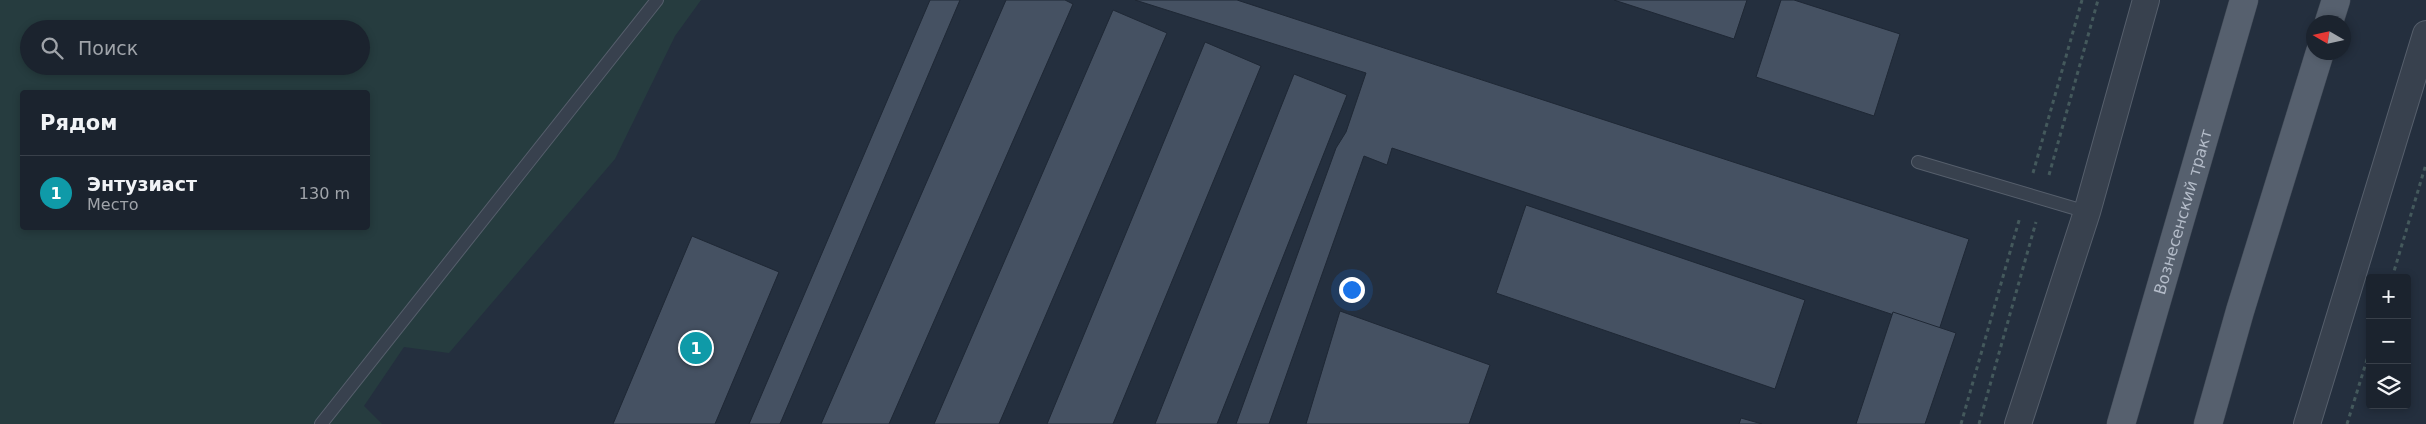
<!DOCTYPE html>
<html lang="ru">
<head>
<meta charset="utf-8">
<style>
  body { margin:0; font-family:"DejaVu Sans",sans-serif; background:#242b36; color:#f1f3f6 }
  .controls { position:absolute; right:15px; bottom:15px; display:grid; overflow:hidden; border-radius:5px; box-shadow:0 2px 8px #0003 }
  .controls button { width:45px; height:45px; display:grid; place-items:center; padding:0; border:0; border-bottom:1px solid #39404a; background:#1b232e; color:#f1f3f6; font:25px sans-serif }
  .compass { position:absolute; left:2306px; top:15px; width:45px; height:45px; border-radius:50%; background:#1b232e; box-shadow:0 2px 8px #0003; rotate:279deg }
  .you { position:absolute; left:1351px; top:289px; width:18px; height:18px; margin:-12px; border:4px solid #fff; border-radius:50%; background:#1a73e8; box-shadow:0 0 0 8px #1a73e833 }
  .badge { display:grid; place-items:center; width:32px; height:32px; border-radius:50%; background:#8c9099; color:#fff; font-size:16px; font-weight:700 }
  .pin { position:absolute; translate:-50% -50%; border:2px solid #fff; box-shadow:0 1px 5px #0006 }
  .list { margin:0; padding:0; list-style:none }
  h2 { display:flex; justify-content:space-between; align-items:center; height:65px; margin:0; padding:0 20px; font-size:21px }
  h2 small { font-size:16px; font-weight:400; color:#a0a4aa }
  .list li { display:grid; grid-template-columns:32px 1fr auto; gap:15px; align-items:center; box-sizing:border-box; height:75px; padding:0 20px; border-top:1px solid #39404a }
  .list b { display:block; font-size:19px; white-space:nowrap }
  .list p { margin:0; font-size:16px; white-space:nowrap; color:#a0a4aa }
  .list em { font-size:16px; font-style:normal; color:#a0a4aa }
  .icon { flex:none; width:28px; height:28px; fill:none; stroke:currentColor; stroke-width:2; stroke-linecap:round; stroke-linejoin:round }
  .map { position:relative; flex:none; width:2426px; height:424px; overflow:hidden }
  .search { position:absolute; background:#1b232e; box-shadow:0 2px 8px #0003; left:20px; top:20px; width:350px; height:55px; display:flex; align-items:center; gap:12px; box-sizing:border-box; padding:0 18px; border-radius:28px; color:#a0a4aa; font-size:19px }
  .panel { position:absolute; background:#1b232e; box-shadow:0 2px 8px #0003; left:20px; top:90px; width:350px; height:140px; border-radius:5px }
  .map>svg:first-child { display:block }
</style>
</head>
<body>
<div class="map">
<svg width="2426" height="424" viewBox="0 0 2426 424">
  <rect width="100%" height="100%" fill="#242f3e"/>
  <!-- green -->
  <path fill="#263c3f" fill-rule="evenodd" d="M 0,0 L 701,0 L 675,36 L 615,159 L 449,353 L 404,347 L 364,406 L 382,424 L 0,424 ZM 29,29 L 361,29 L 361,66 L 29,66 ZM 22,92 L 368,92 L 368,228 L 22,228 Z"/>
  <!-- building -->
  <g fill="#455162" stroke="#1f2835">
    <polygon points="930,0 960,0 780,424 749,424"/>
    <polygon points="1006,0 1065,0 1073,4 889,424 821,424"/>
    <polygon points="1135,0 1237,0 1969,239 1939,330 1392,148 1387,165 1364,156 1269,424 1236,424 1336,148 1346,132 1366,73"/>
    <polygon points="1614,0 1747,0 1734,39"/>
    <polygon points="1781,0 1794,0 1900,34 1874,116 1756,77"/>
    <polygon points="1113,10 1167,33 999,424 934,424"/>
    <polygon points="1205,42 1261,66 1113,424 1047,424"/>
    <polygon points="1294,74 1347,95 1217,424 1155,424"/>
    <polygon points="1526,205 1805,300 1775,389 1496,293"/>
    <polygon points="692,236 779,272 715,424 613,424"/>
    <polygon points="1340,311 1490,365 1469,424 1306,424"/>
    <polygon points="1893,312 1956,333 1925,424 1856,424"/>
    <polygon points="1741,418 1762,424 1739,424"/>
  </g>
  <g fill="none" stroke-linecap="round" stroke-linejoin="round">
    <defs>
      <g id="lane">
        <polyline points="1918,162 2087,212"/>
        <polyline points="321,424 657,0"/>
      </g>
      <g id="street">
        <polyline points="2018,424 2087,212 2146,0"/>
        <polyline points="2307,424 2426,34"/>
      </g>
      <g id="primary">
        <polyline points="2329,22 2336,0"/>
        <path id="s1" d="M 2121,424 L 2244,0"/>
        <polyline points="2208,424 2240,311 2320,52"/>
      </g>
    </defs>
    <!-- lane casing -->
    <use href="#lane" stroke="#565f6c" stroke-width="14"/>
    <!-- street casing -->
    <use href="#street" stroke="#565f6c" stroke-width="28"/>
    <!-- primary casing -->
    <use href="#primary" stroke="#414a57" stroke-width="29"/>
    <!-- path -->
    <g stroke="#44595c" stroke-width="3" stroke-dasharray="4 4" stroke-linecap="butt">
      <polyline points="2033,173 2082,0"/>
      <polyline points="2049,175 2098,0"/>
      <polyline points="2392,278 2426,164"/>
      <polyline points="1961,424 2020,217"/>
      <polyline points="1979,424 2036,222"/>
      <polyline points="2347,424 2370,350"/>
    </g>
    <!-- lane -->
    <use href="#lane" stroke="#38414e" stroke-width="12"/>
    <!-- street -->
    <use href="#street" stroke="#38414e" stroke-width="26"/>
    <!-- primary -->
    <use href="#primary" stroke="#56606e" stroke-width="28"/>
  </g>
  <g text-anchor="middle" stroke-width="4" stroke-linejoin="round" paint-order="stroke">
    <!-- street labels -->
    <g font-size="16" fill="#b4bcc9" stroke="#1d2633">
      <text dy="6" stroke="none"><textPath href="#s1" startOffset="221">Вознесенский тракт</textPath></text>
    </g>
  </g>
</svg>
<div class="controls">
<button>+</button>
<button>−</button>
<button><svg class="icon" aria-label="layers" viewBox="0 0 24 24"><path d="M12 4l9 5-9 5-9-5zM3 14l9 5 9-5"/></svg></button>
</div>
<svg class="compass" viewBox="-18 -18 36 36"><path d="M0-13l5 13h-10z" fill="#e53935"/><path d="M0 13l5-13h-10z" fill="#a0a4aa"/></svg>
<div class="you"></div>
<div class="pin badge" style="left:696px;top:348px;background:#0f9aa8">1</div>
<div class="search"><svg class="icon" aria-label="search" viewBox="0 0 24 24"><circle cx="10" cy="10" r="6"/><path d="M15 15l6 6"/></svg>Поиск</div>
<section class="panel">
<h2>Рядом<small></small></h2>
<ul class="list">
<li><span class="badge" style="background:#0f9aa8">1</span><div><b>Энтузиаст</b><p>Место</p></div><em>130 m</em></li>
</ul>
</section>
</div>
</body>
</html>
